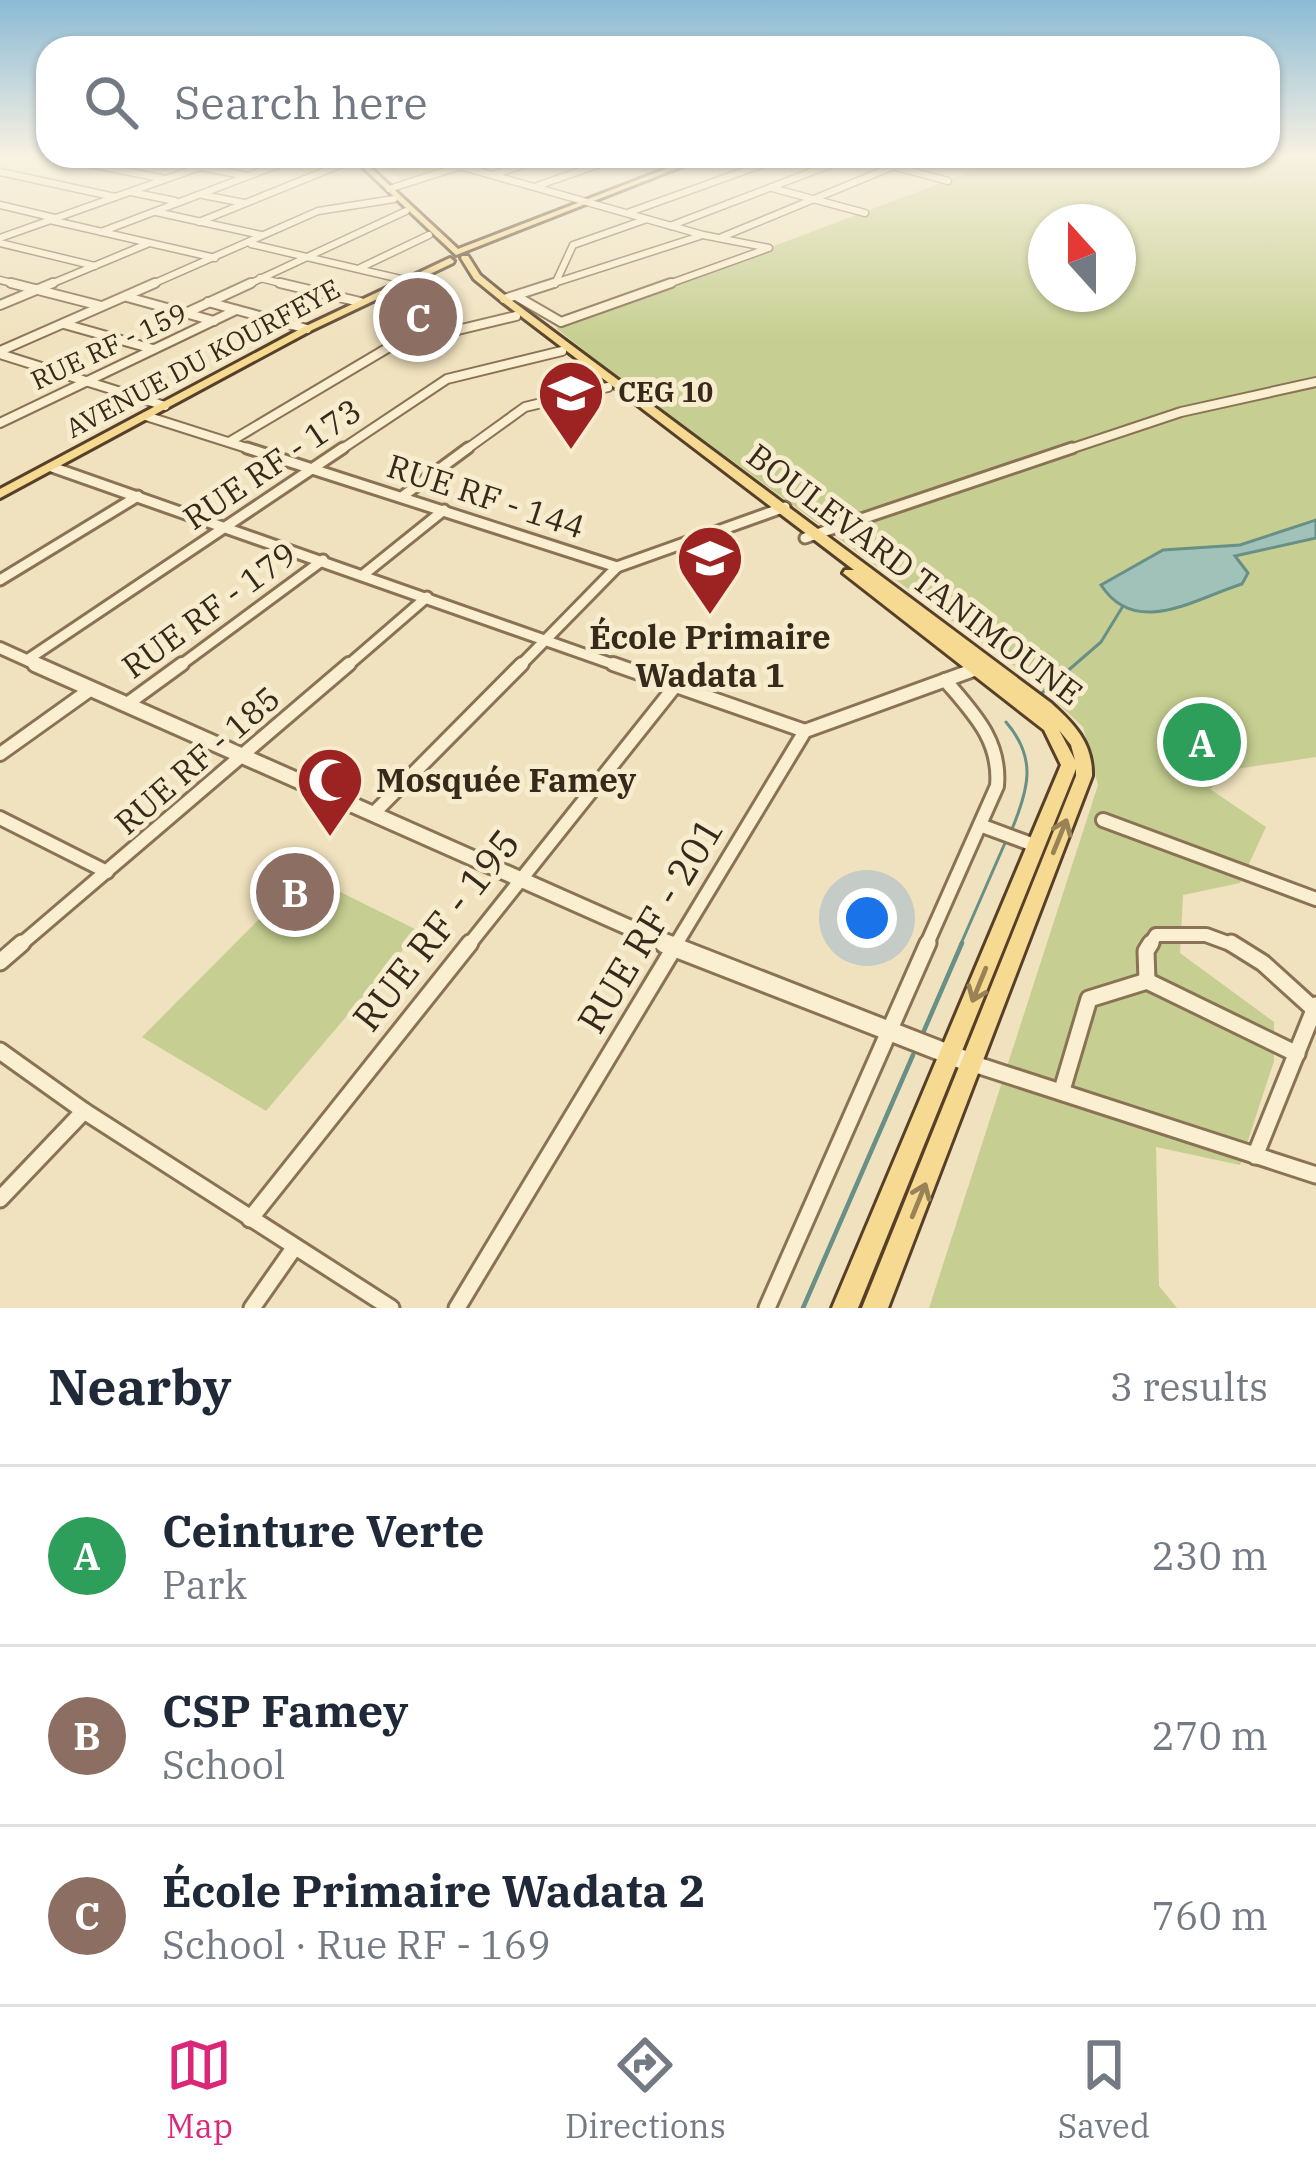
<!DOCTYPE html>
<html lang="en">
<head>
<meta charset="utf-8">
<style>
  body { margin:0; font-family:"IBM Plex Serif",serif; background:#f2f2f3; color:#1f2937 }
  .compass { position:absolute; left:1028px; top:204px; width:108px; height:108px; border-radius:50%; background:#fff; box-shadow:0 3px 9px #0004; rotate:339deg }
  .you { position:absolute; left:867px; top:918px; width:42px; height:42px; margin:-30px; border:9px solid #fff; border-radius:50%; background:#1a73e8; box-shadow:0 0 0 18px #1a73e833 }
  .badge { display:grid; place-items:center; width:78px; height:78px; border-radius:50%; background:#db2777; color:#fff; font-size:39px; font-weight:700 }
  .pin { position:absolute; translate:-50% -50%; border:6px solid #fff; box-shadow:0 3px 12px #0006 }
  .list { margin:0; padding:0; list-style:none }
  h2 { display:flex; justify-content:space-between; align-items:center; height:156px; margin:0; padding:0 48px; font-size:51px }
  h2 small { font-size:39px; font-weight:400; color:#747a83 }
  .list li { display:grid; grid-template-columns:78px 1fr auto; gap:36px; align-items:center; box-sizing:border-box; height:180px; padding:0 48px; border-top:3px solid #e0e1e3 }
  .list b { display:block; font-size:45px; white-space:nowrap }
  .list p { margin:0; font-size:39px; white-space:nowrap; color:#747a83 }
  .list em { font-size:39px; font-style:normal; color:#747a83 }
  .icon { flex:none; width:66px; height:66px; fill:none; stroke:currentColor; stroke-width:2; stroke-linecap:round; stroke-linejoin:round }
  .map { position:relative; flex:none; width:1316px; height:1308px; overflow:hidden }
  .search { position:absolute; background:#fff; box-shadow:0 3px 9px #0004; left:36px; right:36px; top:36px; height:132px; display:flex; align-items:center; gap:30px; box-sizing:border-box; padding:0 42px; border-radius:36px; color:#747a83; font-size:45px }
  .sheet { height:696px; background:#fff }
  nav { display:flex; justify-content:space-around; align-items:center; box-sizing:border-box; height:168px; border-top:3px solid #e0e1e3; background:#fff; font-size:33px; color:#747a83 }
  nav a { display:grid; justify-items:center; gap:6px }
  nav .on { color:#db2777 }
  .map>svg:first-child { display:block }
</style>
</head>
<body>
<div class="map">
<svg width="1316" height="1308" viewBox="0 0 1316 1308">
  <rect width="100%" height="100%" fill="#f0e2be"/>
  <!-- green -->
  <g fill="#c6cf91" fill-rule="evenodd">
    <polygon points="485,157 405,183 373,159 375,157"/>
    <path d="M 1010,157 L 1316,157 L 1316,757 L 1236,769 L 1210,789 L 1266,827 L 1240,883 L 1183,895 L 1180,953 L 1274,1022 L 1274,1061 L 1240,1165 L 1156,1147 L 1159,1286 L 1177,1308 L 929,1308 L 1098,785 L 1083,727 L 1032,679 L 625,383 L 556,328 ZM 1046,222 L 1118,222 L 1118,294 L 1046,294 Z"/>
    <polygon points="304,874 419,931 266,1111 142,1037"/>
  </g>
  <!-- water -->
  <path fill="#a1c2b9" stroke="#689087" stroke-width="3" d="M 1316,520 L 1316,538 L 1235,556 L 1248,573 L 1242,584 C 1196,598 1136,639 1101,585 L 1163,550 L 1240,545 Z"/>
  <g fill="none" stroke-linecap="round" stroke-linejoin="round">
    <!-- stream-far1 -->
    <g stroke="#689087" stroke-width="3">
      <polyline points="1042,693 1101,642 1123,606"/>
      <path d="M 1006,722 C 1037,758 1029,788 1012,829"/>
      <polyline points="960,946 1005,843"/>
    </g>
    <!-- stream -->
    <g stroke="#689087" stroke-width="4.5">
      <polyline points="923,1033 962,943"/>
      <polyline points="803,1308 913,1055"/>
    </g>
    <defs>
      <g id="minor-far4">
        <polyline points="55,157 165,179"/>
        <polyline points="182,157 208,162"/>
        <polyline points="860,157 948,181"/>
        <polyline points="460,166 703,235 769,248"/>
        <polyline points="200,167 243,175"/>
        <polyline points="0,172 115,197"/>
        <polyline points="495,174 548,157"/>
        <polyline points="537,186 620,157"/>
        <polyline points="772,188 865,213"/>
        <polyline points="389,189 489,157"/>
        <polyline points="131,192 175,201"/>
        <polyline points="203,195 244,203"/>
        <polyline points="0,205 55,218"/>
        <polyline points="156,212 261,235"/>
        <polyline points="630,212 783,157"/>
        <polyline points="50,220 215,258"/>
        <polyline points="199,222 352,160"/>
        <polyline points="670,226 850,157"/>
        <polyline points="101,232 298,157"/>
        <polyline points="722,237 894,166"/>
        <polyline points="0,243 95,266"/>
        <polyline points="251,244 405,280"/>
        <polyline points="360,268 429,235"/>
        <polyline points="260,278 293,286"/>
        <polyline points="0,280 23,286"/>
        <polyline points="555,284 573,245 647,219"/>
        <polyline points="46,286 147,244"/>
        <polyline points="148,286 318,211 394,199"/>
        <polyline points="245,286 406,211"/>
        <polyline points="545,286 700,236"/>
        <polyline points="663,286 766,249"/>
      </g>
      <g id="minor-far3">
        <polyline points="11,283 101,306"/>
        <polyline points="280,283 360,302"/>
        <polyline points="516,296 561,322 671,283"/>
        <polyline points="127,297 214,321"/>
        <polyline points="504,299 554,283"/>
        <polyline points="208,302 307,329"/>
        <polyline points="0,305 53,283"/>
        <polyline points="186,313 251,283"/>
        <polyline points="64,324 153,349"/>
        <polyline points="0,351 155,283"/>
        <polyline points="0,354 165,406"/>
        <polyline points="146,416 256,451"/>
        <polyline points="0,423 236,310"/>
        <polyline points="231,441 391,346 516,316"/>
        <polyline points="339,451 447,379 562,351"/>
        <polyline points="464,451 525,407 608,387"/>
        <polyline points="1064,451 1181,412 1316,382"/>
      </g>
      <g id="minor-far2">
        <polyline points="247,448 617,567 519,667"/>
        <polyline points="52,467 621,667"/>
        <polyline points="403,496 468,448"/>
        <polyline points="805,538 1072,448"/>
        <polyline points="617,567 785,507"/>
        <polyline points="363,575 444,510"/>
        <polyline points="0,580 138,496"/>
        <polyline points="27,660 343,448"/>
        <polyline points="178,667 323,560"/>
        <polyline points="346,667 427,597"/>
      </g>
      <g id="minor-far1">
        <polyline points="613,664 805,731"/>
        <polyline points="127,704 182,664"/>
        <polyline points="0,754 91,689"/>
        <polyline points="374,813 522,664"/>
        <polyline points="0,818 107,872"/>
        <polyline points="1103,820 1316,899"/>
        <polyline points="980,825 1034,845"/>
        <polyline points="19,946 349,664"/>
        <polyline points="468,946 676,685"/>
        <polyline points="675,946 805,731 976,669"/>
        <path d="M 926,946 L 997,786 C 1001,740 973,713 945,680"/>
        <polyline points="1149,946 1156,935 1206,935 1236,946"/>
      </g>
      <g id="minor">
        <polyline points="1231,943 1263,963 1316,1011"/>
        <polyline points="0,962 22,943"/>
        <polyline points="1147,981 1146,951 1151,943"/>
        <polyline points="0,1051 84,1111 391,1308"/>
        <polyline points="974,1064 1316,1175"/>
        <polyline points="1062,1090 1089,999 1147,981 1297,1054"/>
        <polyline points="1255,1156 1316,1005"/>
        <polyline points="0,1199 84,1111"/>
        <polyline points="250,1219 470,943"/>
        <polyline points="252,1308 294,1248"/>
        <polyline points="457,1308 677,943"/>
        <polyline points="767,1308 928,943"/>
      </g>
      <polyline id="tertiary-far3" points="0,238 228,157"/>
      <polyline id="tertiary-far2" points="0,648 42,667"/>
      <polyline id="tertiary-far1" points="35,664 671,946"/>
      <polyline id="tertiary" points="664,943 974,1064"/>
      <g id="primary">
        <polygon points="352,157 359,157 458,249 697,157 706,157 456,255"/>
        <path d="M 462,256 L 468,256 L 480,275 L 507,297 L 1051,703 C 1074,724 1093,743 1092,776 L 888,1308 L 862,1308 L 1076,776 L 1076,769 L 858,1308 L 832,1308 L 1061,765 L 1044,730 L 843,573 L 845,570 L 854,570 L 501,301 L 474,279 L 461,258 ZM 1059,730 L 1071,745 L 1075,760 Z"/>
        <polygon points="450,258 454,261 453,263 310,331 0,498 0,489 304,327"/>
      </g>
    </defs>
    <!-- minor-far4 casing -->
    <use href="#minor-far4" stroke="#8a7255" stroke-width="9"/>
    <!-- minor-far3 casing -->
    <use href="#minor-far3" stroke="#8a7255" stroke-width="12"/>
    <!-- minor-far2 casing -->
    <use href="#minor-far2" stroke="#8a7255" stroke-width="15"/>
    <!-- minor-far1 casing -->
    <use href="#minor-far1" stroke="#8a7255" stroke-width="18"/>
    <!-- minor casing -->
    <use href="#minor" stroke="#8a7255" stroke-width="21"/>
    <!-- tertiary-far3 casing -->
    <use href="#tertiary-far3" stroke="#8a7255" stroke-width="9"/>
    <!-- tertiary-far2 casing -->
    <use href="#tertiary-far2" stroke="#8a7255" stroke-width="16"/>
    <!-- tertiary-far1 casing -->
    <use href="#tertiary-far1" stroke="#8a7255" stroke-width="20"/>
    <!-- tertiary casing -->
    <use href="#tertiary" stroke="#8a7255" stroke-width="24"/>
    <!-- primary casing -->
    <use href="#primary" stroke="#57402a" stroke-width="6"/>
    <!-- minor-far4 -->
    <use href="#minor-far4" stroke="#fbefd1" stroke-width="6"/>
    <!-- minor-far3 -->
    <use href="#minor-far3" stroke="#fbefd1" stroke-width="8"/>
    <!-- minor-far2 -->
    <use href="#minor-far2" stroke="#fbefd1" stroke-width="9"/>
    <!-- minor-far1 -->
    <use href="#minor-far1" stroke="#fbefd1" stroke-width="12"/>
    <!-- minor -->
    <use href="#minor" stroke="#fbefd1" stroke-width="15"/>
    <!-- tertiary-far3 -->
    <use href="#tertiary-far3" stroke="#fbefd1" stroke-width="6"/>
    <!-- tertiary-far2 -->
    <use href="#tertiary-far2" stroke="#fbefd1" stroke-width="10"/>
    <!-- tertiary-far1 -->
    <use href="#tertiary-far1" stroke="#fbefd1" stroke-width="14"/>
    <!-- tertiary -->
    <use href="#tertiary" stroke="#fbefd1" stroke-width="18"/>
    <!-- primary -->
    <use href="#primary" fill="#f7da92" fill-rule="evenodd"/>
  </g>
  <!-- one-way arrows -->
  <defs><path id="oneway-shaft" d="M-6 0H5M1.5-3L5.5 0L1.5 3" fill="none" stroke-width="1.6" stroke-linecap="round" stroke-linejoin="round" transform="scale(3)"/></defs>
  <g stroke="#988256">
    <use href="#oneway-shaft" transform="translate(1060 836) rotate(-68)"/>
    <use href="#oneway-shaft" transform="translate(979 985) rotate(112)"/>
    <use href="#oneway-shaft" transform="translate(919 1200) rotate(-68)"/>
  </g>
  <!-- sky -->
  <linearGradient id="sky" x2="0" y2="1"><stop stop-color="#8bbad5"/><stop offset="0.46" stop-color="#f8f2e2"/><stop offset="1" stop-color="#f8f2e2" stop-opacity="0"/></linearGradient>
  <rect width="1316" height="340" fill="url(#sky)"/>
  <!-- icons -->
  <defs>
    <symbol id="school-pin" viewBox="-11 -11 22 30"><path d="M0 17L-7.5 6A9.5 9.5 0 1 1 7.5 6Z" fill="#9c2322" stroke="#f7ecce"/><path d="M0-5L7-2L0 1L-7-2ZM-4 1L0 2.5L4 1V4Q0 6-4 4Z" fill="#fff"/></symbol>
    <symbol id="mosque-pin" viewBox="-11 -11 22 30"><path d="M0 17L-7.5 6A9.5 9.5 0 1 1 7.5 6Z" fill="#9c2322" stroke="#f7ecce"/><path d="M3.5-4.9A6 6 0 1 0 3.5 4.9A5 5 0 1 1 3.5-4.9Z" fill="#fff"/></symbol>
  </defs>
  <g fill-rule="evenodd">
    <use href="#school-pin" x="533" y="355" width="76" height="104"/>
    <use href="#school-pin" x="672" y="520" width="76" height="104"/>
    <use href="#mosque-pin" x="292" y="742" width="76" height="104"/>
  </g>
  <g text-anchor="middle" stroke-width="10" stroke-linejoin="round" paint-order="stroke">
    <!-- far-street labels -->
    <g font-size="27" fill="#382a1b" stroke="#f7ecce">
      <text transform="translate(109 347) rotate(-25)" y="9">RUE RF - 159</text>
      <text transform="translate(203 359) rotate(-28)" y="9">AVENUE DU KOURFEYE</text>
    </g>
    <!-- far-poi labels -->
    <g font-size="27" font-weight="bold" fill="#382a1b" stroke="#f7ecce" text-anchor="start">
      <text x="618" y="402">CEG 10</text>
    </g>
    <!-- street labels -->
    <g font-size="33" fill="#382a1b" stroke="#f7ecce">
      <text transform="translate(272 464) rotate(-34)" y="12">RUE RF - 173</text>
      <text transform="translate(486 496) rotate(18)" y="12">RUE RF - 144</text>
      <text transform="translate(915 574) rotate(37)" y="12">BOULEVARD TANIMOUNE</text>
      <text transform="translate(209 610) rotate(-36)" y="12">RUE RF - 179</text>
      <text transform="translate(197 760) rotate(-41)" y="12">RUE RF - 185</text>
    </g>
    <!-- poi labels -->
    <g font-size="33" font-weight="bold" fill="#382a1b" stroke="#f7ecce">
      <text x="710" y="649">École Primaire<tspan x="710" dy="38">Wadata 1</tspan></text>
      <text x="376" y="792" text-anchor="start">Mosquée Famey</text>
    </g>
    <!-- near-street labels -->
    <g font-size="39" fill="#382a1b" stroke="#f7ecce">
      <text transform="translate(650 925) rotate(-59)" y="14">RUE RF - 201</text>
      <text transform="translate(436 930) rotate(-52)" y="14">RUE RF - 195</text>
    </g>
  </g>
</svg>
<svg class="compass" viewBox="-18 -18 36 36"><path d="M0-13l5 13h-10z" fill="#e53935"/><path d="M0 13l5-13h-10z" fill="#747a83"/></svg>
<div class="you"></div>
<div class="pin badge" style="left:1202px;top:742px;background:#2e9e5b">A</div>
<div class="pin badge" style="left:295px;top:892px;background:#8d6e63">B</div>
<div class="pin badge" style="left:418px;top:317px;background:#8d6e63">C</div>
<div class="search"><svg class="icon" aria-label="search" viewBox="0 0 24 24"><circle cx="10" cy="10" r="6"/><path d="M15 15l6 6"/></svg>Search here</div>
</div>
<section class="sheet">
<h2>Nearby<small>3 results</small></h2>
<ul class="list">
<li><span class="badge" style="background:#2e9e5b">A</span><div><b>Ceinture Verte</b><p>Park</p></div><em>230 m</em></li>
<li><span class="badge" style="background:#8d6e63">B</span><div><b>CSP Famey</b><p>School</p></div><em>270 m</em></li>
<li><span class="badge" style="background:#8d6e63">C</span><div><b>École Primaire Wadata 2</b><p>School · Rue RF - 169</p></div><em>760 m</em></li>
</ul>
</section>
<nav>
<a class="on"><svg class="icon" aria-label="map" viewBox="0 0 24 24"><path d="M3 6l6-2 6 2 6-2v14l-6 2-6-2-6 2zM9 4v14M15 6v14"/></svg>Map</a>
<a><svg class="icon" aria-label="directions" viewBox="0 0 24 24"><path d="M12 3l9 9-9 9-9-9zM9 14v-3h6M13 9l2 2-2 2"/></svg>Directions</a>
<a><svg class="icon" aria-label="saved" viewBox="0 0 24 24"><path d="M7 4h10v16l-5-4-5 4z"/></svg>Saved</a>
</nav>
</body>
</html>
